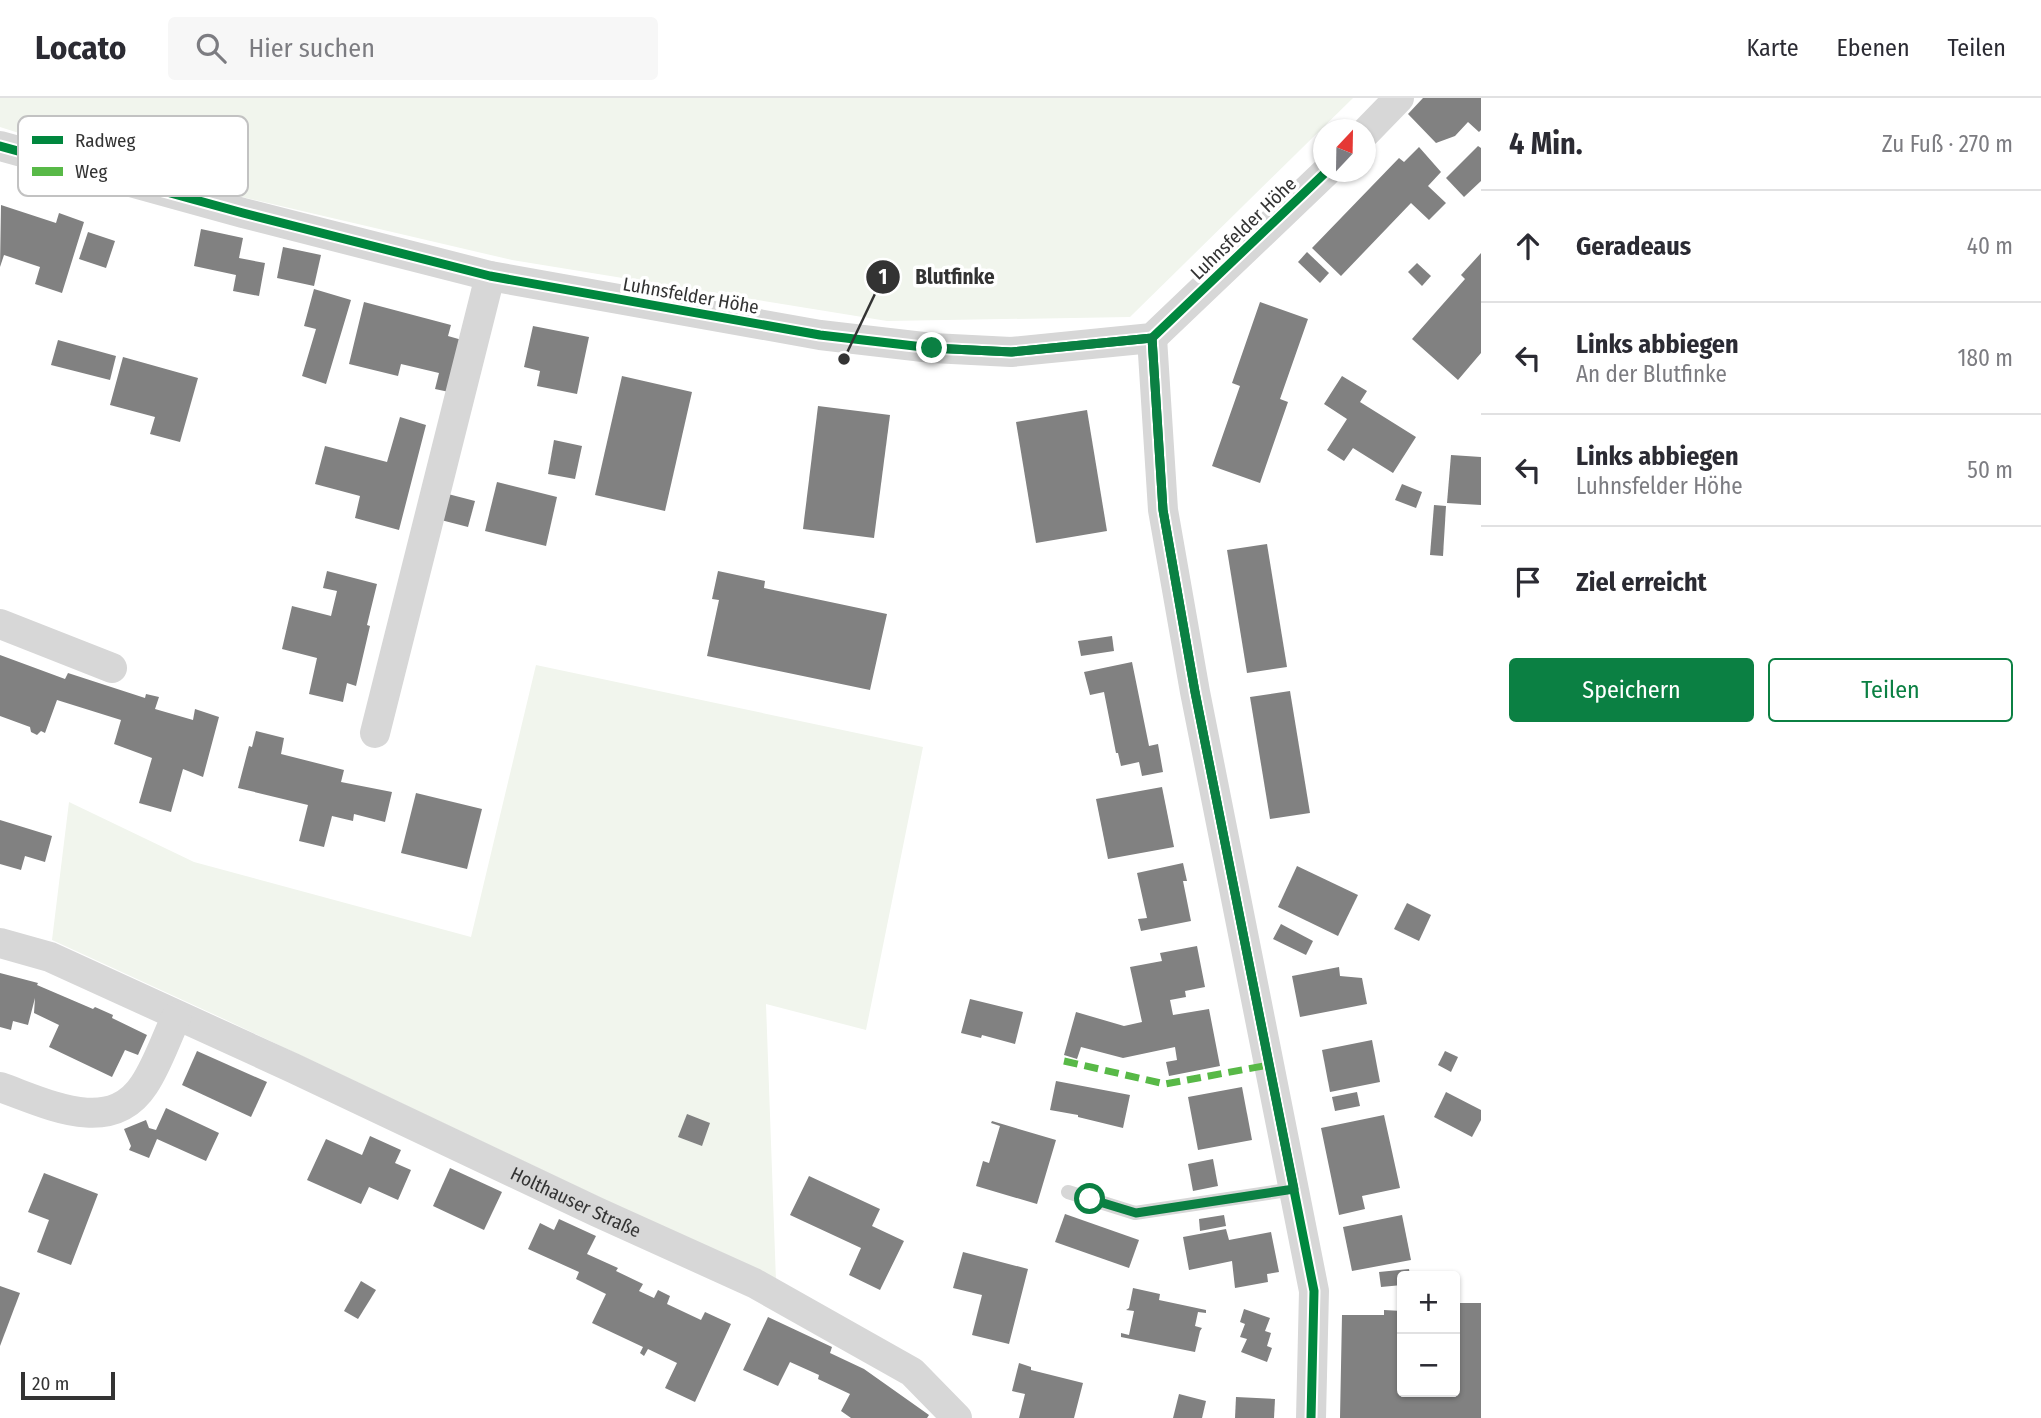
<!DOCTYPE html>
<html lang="de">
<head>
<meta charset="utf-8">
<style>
  body { margin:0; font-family:"Fira Sans Condensed",sans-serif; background:#f7f7f7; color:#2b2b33 }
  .controls { position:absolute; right:21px; bottom:21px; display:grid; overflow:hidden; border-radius:7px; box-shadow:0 2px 5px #0004 }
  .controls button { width:63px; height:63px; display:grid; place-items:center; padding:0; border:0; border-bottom:2px solid #e1e1e2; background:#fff; color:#2b2b33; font:35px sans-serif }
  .compass { position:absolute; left:1313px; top:21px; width:63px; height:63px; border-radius:50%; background:#fff; box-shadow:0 2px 5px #0004; rotate:22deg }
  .scale { position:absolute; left:21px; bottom:18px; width:94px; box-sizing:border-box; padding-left:7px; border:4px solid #333; border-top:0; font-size:19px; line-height:24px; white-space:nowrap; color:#333; -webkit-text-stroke:5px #fff; paint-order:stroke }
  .stop { position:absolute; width:21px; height:21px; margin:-16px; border:5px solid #0b8043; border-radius:50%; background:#fff }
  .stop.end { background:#0b8043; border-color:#fff; box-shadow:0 2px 7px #0008 }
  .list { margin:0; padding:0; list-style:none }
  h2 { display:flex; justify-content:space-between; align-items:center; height:91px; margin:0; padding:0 28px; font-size:30px }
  h2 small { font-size:23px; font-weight:400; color:#7c7c81 }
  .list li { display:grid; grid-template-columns:46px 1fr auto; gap:21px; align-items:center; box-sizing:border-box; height:112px; padding:0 28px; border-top:2px solid #e1e1e2 }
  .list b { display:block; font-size:26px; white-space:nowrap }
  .list p { margin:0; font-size:23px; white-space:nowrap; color:#7c7c81 }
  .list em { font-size:23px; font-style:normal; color:#7c7c81 }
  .actions { display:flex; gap:14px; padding:21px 28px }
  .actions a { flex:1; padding:16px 0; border:2px solid #0b8043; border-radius:7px; text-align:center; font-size:24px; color:#0b8043 }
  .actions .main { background:#0b8043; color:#fff }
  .icon { flex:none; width:38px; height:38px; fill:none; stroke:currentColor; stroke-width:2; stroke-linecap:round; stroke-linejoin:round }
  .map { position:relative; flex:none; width:1481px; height:1320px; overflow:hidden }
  header { display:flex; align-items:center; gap:42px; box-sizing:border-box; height:98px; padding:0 35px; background:#fff; border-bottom:2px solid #e1e1e2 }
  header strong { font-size:33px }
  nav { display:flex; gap:38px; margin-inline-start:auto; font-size:24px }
  .search { width:490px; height:63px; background:#f7f7f7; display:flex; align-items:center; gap:18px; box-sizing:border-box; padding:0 24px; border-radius:7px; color:#7c7c81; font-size:26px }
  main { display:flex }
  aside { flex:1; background:#fff }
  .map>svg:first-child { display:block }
</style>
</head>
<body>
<header>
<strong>Locato</strong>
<div class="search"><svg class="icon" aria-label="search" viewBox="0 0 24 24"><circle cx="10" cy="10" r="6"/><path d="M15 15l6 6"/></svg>Hier suchen</div>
<nav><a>Karte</a><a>Ebenen</a><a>Teilen</a></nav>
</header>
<main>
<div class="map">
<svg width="1481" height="1320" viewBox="0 0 1481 1320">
  <rect width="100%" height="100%" fill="#fff"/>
  <!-- green -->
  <g fill="#f1f5ed">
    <polygon points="0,0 1353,0 1130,219 887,223 512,162 157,79 0,29"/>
    <polygon points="536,567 923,649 866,932 766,906 776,1183 224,921 52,842 69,704 194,764 471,839"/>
  </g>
  <!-- building -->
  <g fill="#818181">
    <polygon points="1423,0 1481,0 1481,32 1479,34 1468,24 1455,38 1436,45 1408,16"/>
    <polygon points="1478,48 1481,50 1481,83 1464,99 1446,80"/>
    <polygon points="1419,49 1441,74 1428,88 1446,105 1429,122 1411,105 1341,178 1312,150 1399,60 1404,64"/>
    <polygon points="1,107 56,125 59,115 84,124 62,195 35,186 40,169 4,157 0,169"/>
    <polygon points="201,131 243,140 239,160 265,165 259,198 233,193 236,177 194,168"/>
    <polygon points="88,134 115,143 106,170 79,161"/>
    <polygon points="283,149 321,157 314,188 277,180"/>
    <polygon points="1307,154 1329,175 1320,185 1298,164"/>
    <polygon points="1481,155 1481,255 1458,282 1412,241 1465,181 1461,177"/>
    <polygon points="1417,165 1431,178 1422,188 1408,174"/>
    <polygon points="314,191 351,202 326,286 302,278 316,231 304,228"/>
    <polygon points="364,204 451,227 448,238 462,242 449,294 435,291 439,275 401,266 398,278 349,266"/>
    <polygon points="1260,204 1308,221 1280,301 1288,304 1260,385 1212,368 1240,288 1232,285"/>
    <polygon points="533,228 589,239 577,296 537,288 540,273 524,269"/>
    <polygon points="58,242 116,258 110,282 51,267"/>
    <polygon points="123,259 198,280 180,344 150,336 155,319 110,307"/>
    <polygon points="622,278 692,294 665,413 595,397"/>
    <polygon points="1342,278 1367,293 1360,304 1416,339 1393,375 1353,350 1344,363 1327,352 1347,321 1324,306"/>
    <polygon points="818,308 890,317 874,440 803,431"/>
    <polygon points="1087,312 1107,433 1036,445 1016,324"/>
    <polygon points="400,319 426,327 399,432 355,420 360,398 315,386 325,348 387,364"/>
    <polygon points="554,342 582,348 575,381 548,376"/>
    <polygon points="1451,357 1481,359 1481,407 1447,405"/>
    <polygon points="497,384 557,399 546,448 485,433"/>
    <polygon points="1402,386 1422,394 1416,410 1395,402"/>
    <polygon points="448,396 475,403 468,429 441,422"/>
    <polygon points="1434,407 1446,408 1443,458 1430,457"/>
    <polygon points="1267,446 1287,569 1247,575 1227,452"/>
    <polygon points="327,473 377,486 367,527 370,528 356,588 347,585 343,604 309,596 317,560 282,551 292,508 331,518 337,493 323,490"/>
    <polygon points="718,473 765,483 764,490 887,516 870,592 707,558 719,502 712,501"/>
    <polygon points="1112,538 1114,553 1081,558 1078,543"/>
    <polygon points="0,557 65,581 68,575 145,600 146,596 159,599 155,611 193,622 195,611 219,619 203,679 183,671 171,714 139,705 152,660 114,646 121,622 57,602 45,635 41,633 37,637 31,634 30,629 0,618"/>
    <polygon points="1132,564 1149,648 1158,646 1163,674 1142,678 1139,664 1121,668 1118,655 1116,655 1104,594 1090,597 1084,574"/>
    <polygon points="1290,593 1310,715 1270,721 1250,599"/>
    <polygon points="256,633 284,640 281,656 344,672 341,684 392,694 385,724 354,716 353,723 332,718 324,749 299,743 308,707 238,690 249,648 252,649"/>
    <polygon points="1162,689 1174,749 1108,761 1096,701"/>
    <polygon points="416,695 482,711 467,771 401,755"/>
    <polygon points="0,722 52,738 45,764 25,758 21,772 0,766"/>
    <polygon points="1183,765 1187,783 1183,783 1191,823 1141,833 1138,821 1147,820 1137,775"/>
    <polygon points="1297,768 1358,797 1338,838 1278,809"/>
    <polygon points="1407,805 1431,817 1419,843 1394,831"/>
    <polygon points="1281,826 1313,843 1306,857 1273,841"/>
    <polygon points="1197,848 1205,889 1185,893 1186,899 1170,902 1173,917 1209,911 1220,968 1169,978 1166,964 1177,962 1175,949 1123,960 1081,949 1077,961 1064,957 1076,914 1124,928 1142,924 1130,869 1162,863 1160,855"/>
    <polygon points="1339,869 1340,878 1362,880 1367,906 1300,919 1292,878"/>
    <polygon points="0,875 38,885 37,887 93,911 95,909 113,917 112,920 147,937 138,957 125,952 112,979 49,949 59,927 34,915 35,900 28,927 13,923 11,932 0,929"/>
    <polygon points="970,901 1023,914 1015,946 982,937 981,940 961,935"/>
    <polygon points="1372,942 1380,984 1330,994 1322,952"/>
    <polygon points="197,953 267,984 251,1019 182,987"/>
    <polygon points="1445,953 1458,959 1451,974 1438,967"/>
    <polygon points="1056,983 1130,997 1123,1030 1078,1019 1078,1017 1050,1012"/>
    <polygon points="1242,989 1252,1042 1198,1052 1188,999"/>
    <polygon points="1357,994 1360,1008 1335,1013 1332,999"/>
    <polygon points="1446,994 1481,1012 1481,1022 1472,1039 1434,1019"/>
    <polygon points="166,1010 219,1035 206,1063 157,1041 149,1060 129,1052 131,1048 124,1031 146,1022 149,1030 156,1032"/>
    <polygon points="687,1016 710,1025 702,1048 678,1039"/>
    <polygon points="1384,1017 1400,1090 1362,1098 1365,1111 1339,1117 1321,1030"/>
    <polygon points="992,1023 1056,1042 1037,1106 976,1088 983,1063 989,1065 1000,1028 991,1025"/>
    <polygon points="370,1038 401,1052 395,1065 411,1072 398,1102 369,1089 361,1106 307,1082 326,1041 362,1057"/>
    <polygon points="1213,1061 1218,1088 1193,1093 1188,1066"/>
    <polygon points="450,1070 502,1094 484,1132 433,1108"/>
    <polygon points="44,1075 98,1096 71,1167 37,1154 49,1122 28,1114"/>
    <polygon points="809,1078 880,1111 872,1128 904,1143 880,1192 849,1177 861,1150 790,1117"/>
    <polygon points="1065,1116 1139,1142 1129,1170 1055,1144"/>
    <polygon points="1224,1117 1226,1128 1200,1133 1199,1121"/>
    <polygon points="1402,1117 1411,1162 1352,1173 1343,1129"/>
    <polygon points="559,1121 596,1138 587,1156 618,1170 616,1173 643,1186 639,1193 654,1200 658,1192 670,1198 667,1206 701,1222 705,1214 731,1226 695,1304 665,1290 677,1265 648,1251 644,1258 640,1255 643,1249 592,1225 606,1196 576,1181 579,1174 528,1151 540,1125 554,1132"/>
    <polygon points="1226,1131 1229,1142 1271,1134 1279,1174 1267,1176 1268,1184 1235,1190 1232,1163 1189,1172 1183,1139"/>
    <polygon points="963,1154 1028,1171 1009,1246 972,1237 982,1197 953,1190"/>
    <polygon points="1409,1171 1410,1178 1402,1178 1402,1187 1381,1189 1379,1174"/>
    <polygon points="361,1183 376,1192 358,1221 344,1213"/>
    <polygon points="0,1188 20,1195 0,1248"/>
    <polygon points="1133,1190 1160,1196 1159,1202 1206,1212 1206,1215 1198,1214 1195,1228 1202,1230 1200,1233 1195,1254 1121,1239 1121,1235 1129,1237 1134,1213 1126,1212 1129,1210"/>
    <polygon points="1455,1205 1481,1205 1481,1320 1340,1320 1342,1217 1384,1217 1384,1212 1402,1213 1402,1294 1455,1294"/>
    <polygon points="1244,1211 1270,1220 1265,1233 1271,1235 1267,1248 1272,1250 1267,1264 1241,1254 1247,1241 1240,1239 1245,1226 1240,1224"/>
    <polygon points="768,1219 832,1249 830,1255 864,1271 929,1317 927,1320 851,1320 841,1313 850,1296 818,1281 819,1277 790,1264 778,1288 743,1272"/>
    <polygon points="1019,1265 1031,1269 1031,1272 1083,1285 1074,1320 1019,1320 1025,1296 1012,1293"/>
    <polygon points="1179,1296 1206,1303 1202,1320 1173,1320"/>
    <polygon points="1236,1299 1275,1301 1274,1320 1235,1320"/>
  </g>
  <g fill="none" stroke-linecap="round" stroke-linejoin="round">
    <!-- lane -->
    <polyline stroke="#d7d7d7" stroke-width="14" points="1068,1094 1135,1115 1294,1091"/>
    <!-- street -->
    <g stroke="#d7d7d7" stroke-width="30">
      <polyline points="1366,34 1399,0"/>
      <polyline points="0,48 243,115 490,178 820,237 932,250 1011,254 1152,240 1326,74"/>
      <polyline points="1152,240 1163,412 1195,594 1314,1193 1311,1320"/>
      <polyline points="0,526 112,570"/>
      <polyline points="375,635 490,178"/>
      <path id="s1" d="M 0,845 L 50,859 L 293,970 L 597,1114 L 754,1185 L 912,1274 L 957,1320"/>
      <path d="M 0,989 C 46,1005 110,1039 144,987 C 158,966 166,940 177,918"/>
    </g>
    <!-- quiet -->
    <polyline stroke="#58b947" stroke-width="7" stroke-dasharray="14 7" stroke-linecap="butt" points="1064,963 1165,986 1269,967"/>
    <defs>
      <g id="cycleway">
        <polyline points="0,48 243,115 490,178 820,237 932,250 1011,254 1152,240 1326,74"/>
        <polyline points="1152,240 1163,412 1195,594 1314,1193 1311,1320"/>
      </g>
    </defs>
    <!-- cycleway casing -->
    <use href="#cycleway" stroke="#fff" stroke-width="13"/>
    <!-- cycleway -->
    <use href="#cycleway" stroke="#00873e" stroke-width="9"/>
  </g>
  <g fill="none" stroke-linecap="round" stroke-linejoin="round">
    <!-- route -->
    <polyline stroke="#0b8043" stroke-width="9" points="932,250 1012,254 1152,240 1163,412 1195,594 1294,1091 1136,1115 1090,1101"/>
  </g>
  <g text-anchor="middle" stroke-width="7" stroke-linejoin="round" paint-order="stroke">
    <!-- street labels -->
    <g font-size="19" fill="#333" stroke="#fff">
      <text transform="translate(1243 130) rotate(-44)" y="7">Luhnsfelder Höhe</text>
      <text transform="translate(691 197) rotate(10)" y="7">Luhnsfelder Höhe</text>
      <text dy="7" stroke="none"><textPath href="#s1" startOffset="632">Holthauser Straße</textPath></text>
    </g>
  </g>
  <!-- legend -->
  <rect x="18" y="18" width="230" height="80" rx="10" fill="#fff" stroke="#c2c2c2" stroke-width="2"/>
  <rect x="32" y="38" width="31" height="8" fill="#00873e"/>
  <rect x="32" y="69" width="31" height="9" fill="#58b947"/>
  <g font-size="19" fill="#333">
    <text x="75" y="49">Radweg</text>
    <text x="75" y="80">Weg</text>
  </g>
  <!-- callouts -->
  <path fill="none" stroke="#333" stroke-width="2.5" d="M844 261L883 179"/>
  <g fill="#333" stroke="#fff" stroke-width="2.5">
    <circle cx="844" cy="261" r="7"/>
    <circle cx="883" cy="179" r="18"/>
  </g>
  <g font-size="21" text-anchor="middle" font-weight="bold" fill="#fff">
    <text x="883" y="186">1</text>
  </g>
  <g font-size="21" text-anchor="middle" font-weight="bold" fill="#333" stroke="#fff" stroke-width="7" stroke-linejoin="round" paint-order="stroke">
    <text x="955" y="186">Blutfinke</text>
  </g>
</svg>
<div class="controls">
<button>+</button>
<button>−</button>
</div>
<svg class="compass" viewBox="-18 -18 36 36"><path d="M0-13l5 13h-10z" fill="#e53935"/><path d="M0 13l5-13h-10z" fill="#7c7c81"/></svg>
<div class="scale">20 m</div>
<div class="stop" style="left:1090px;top:1101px"></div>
<div class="stop end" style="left:932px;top:250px"></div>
</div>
<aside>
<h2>4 Min.<small>Zu Fuß · 270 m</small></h2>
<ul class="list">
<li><svg class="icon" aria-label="ahead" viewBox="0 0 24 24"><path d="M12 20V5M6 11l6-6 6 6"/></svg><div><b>Geradeaus</b></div><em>40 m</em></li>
<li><svg class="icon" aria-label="left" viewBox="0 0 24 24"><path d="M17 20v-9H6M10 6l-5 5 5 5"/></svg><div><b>Links abbiegen</b><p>An der Blutfinke</p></div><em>180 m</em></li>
<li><svg class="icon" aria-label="left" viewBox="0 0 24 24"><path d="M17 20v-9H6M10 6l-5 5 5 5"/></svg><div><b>Links abbiegen</b><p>Luhnsfelder Höhe</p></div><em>50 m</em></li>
<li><svg class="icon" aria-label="arrive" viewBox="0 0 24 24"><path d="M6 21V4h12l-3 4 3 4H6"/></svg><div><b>Ziel erreicht</b></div></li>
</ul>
<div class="actions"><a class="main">Speichern</a><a>Teilen</a></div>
</aside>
</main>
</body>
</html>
